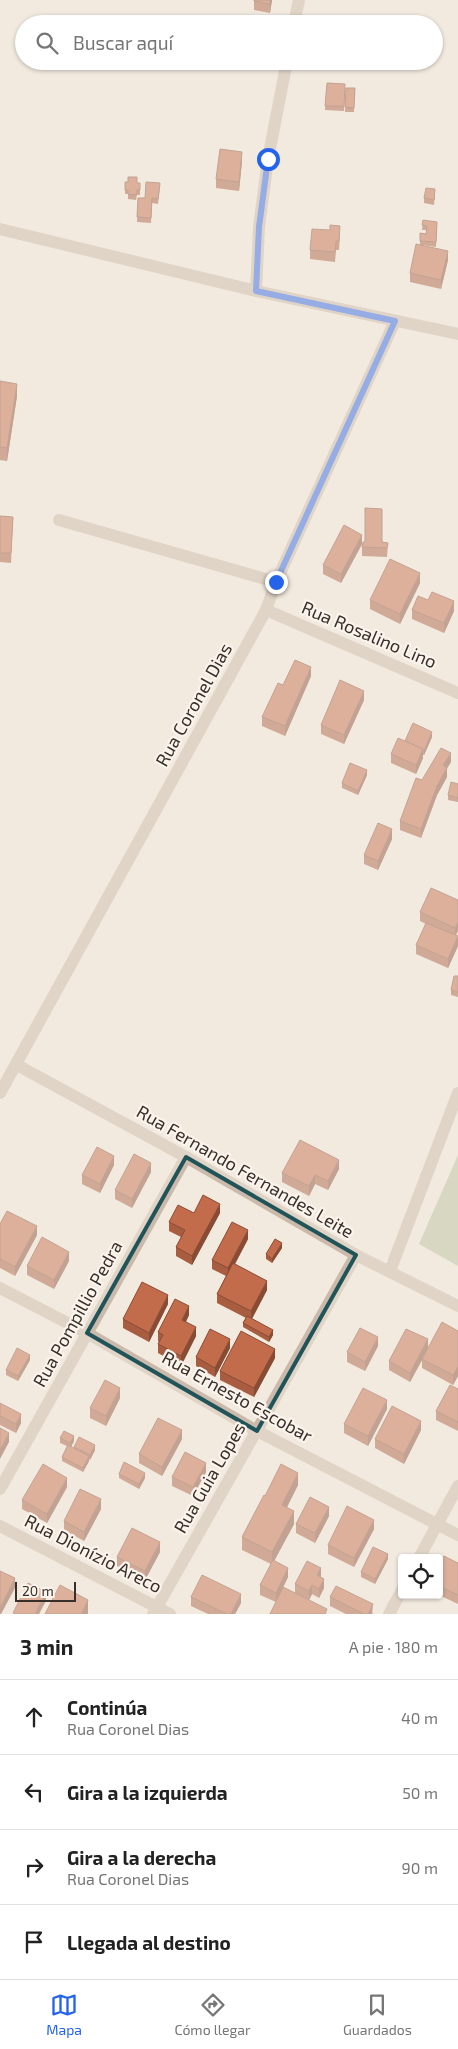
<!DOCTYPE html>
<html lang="es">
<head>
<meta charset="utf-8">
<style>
  body { margin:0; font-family:"Exo 2",sans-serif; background:#f2f2f2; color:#222 }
  .controls { position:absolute; right:15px; bottom:15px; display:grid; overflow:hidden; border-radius:5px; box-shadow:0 1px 4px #0004 }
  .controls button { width:45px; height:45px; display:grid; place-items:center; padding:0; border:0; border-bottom:1px solid #e0e0e0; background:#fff; color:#222; font:25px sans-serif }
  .scale { position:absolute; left:15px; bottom:12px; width:61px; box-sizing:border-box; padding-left:5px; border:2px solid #382f2a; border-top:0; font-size:14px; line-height:18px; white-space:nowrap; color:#382f2a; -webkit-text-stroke:4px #faf4ec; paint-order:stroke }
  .stop { position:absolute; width:15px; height:15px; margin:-11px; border:4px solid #2563eb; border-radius:50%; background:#fff }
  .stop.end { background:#2563eb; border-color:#fff; box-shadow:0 1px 5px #0008 }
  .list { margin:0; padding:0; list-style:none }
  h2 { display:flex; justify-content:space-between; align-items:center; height:65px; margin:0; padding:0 20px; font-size:21px }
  h2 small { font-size:16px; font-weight:400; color:#767676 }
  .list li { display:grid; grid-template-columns:32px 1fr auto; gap:15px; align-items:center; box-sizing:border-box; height:75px; padding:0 20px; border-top:1px solid #e0e0e0 }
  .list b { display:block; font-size:19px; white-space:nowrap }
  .list p { margin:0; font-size:16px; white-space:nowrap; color:#767676 }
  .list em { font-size:16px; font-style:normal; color:#767676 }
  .icon { flex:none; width:28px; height:28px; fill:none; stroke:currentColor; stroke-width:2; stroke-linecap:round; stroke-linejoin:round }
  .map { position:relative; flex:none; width:458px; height:1614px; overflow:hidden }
  .search { position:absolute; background:#fff; box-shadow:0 1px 4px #0004; left:15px; right:15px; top:15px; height:55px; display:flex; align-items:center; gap:12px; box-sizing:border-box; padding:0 18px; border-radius:28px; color:#767676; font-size:19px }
  .sheet { height:365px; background:#fff }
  nav { display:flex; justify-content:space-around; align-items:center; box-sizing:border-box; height:70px; border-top:1px solid #e0e0e0; background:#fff; font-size:14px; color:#767676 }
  nav a { display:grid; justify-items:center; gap:2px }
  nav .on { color:#2563eb }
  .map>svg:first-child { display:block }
</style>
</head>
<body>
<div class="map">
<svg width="458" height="1614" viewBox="0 0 458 1614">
  <rect width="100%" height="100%" fill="#f2eadf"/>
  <!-- green -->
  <polygon fill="#b5c19f" points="458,1155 458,1266 419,1244"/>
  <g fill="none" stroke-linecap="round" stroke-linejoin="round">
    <!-- minor -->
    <g stroke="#cbbaab" stroke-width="12">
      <polyline points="294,24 299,0"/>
      <polyline points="0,229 256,291 458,334"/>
      <polyline points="256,291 259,227 268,159 287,61"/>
      <polyline points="59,520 276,582"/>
      <polyline points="266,610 458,693"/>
      <polyline points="17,1065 186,1157 356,1255 458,1306"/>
      <polyline points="0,1093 266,610 276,582 395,321"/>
      <polyline points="390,1271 458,1093"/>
      <polyline points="0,1288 87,1333 257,1431 458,1535"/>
      <polyline points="0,1489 186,1157"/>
      <polyline points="0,1526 170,1614"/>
      <polyline points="419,1558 458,1486"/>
      <polyline points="153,1614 356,1255"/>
      <polyline points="389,1614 402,1590"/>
    </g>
  </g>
  <!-- wall -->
  <g fill="#a85d41">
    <polygon points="254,0 272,0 270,13 254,10"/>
    <polygon points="337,61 400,61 400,68"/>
    <polygon points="327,83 345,84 344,111 325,110"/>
    <polygon points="346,88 355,88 354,112 345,112"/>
    <polygon points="242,161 239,191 216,188 216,179"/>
    <polygon points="125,182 140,183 140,195 137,195 136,200 128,199 128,194 125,194"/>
    <polygon points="160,187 158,204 152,203 151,223 137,222 138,198 145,198"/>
    <polygon points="435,194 434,205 424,203 424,198"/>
    <polygon points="423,220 437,226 436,247 422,245 448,260 441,289 410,282 410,273 420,245 420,233 426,234 426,230 422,230"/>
    <polygon points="340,235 339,250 336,250 335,262 310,259 310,250"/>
    <polygon points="0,381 17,396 7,461 0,460"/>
    <polygon points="0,516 13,517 11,563 0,562"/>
    <polygon points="382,542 388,543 387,557 362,556 362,547"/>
    <polygon points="362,544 341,583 323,574 323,565"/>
    <polygon points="420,583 400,624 370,609 370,600"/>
    <polygon points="412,610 454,611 444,633 412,619"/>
    <polygon points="311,676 285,736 262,726 262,717 283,685"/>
    <polygon points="364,700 344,744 321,734 321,725"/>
    <polygon points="432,737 424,755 423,755 423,758 416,774 391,763 391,754 405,741"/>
    <polygon points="451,762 447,768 447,777 437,795 421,838 400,830 400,821 422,780"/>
    <polygon points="367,775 358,795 342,788 342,783"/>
    <polygon points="458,784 458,802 448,800 448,795"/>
    <polygon points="392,839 378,870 364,864 364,855"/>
    <polygon points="458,900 456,936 458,946 448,968 416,954 416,945 426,924 420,921 420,912"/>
    <polygon points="458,976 458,997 451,995 451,990"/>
    <polygon points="114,1165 100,1193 82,1184 82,1175"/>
    <polygon points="339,1169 328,1190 315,1184 309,1196 282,1182 282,1173"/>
    <polygon points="151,1172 132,1208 115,1199 115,1190"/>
    <polygon points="194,1213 220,1213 192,1265 176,1256 176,1247 181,1237 169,1231 169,1222"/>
    <polygon points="0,1224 37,1235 15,1276 0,1268"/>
    <polygon points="248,1239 235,1264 267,1290 252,1319 273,1335 269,1342 243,1327 243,1323 246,1318 217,1303 217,1294 226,1276 212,1269 212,1260"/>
    <polygon points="282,1248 272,1263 266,1259 266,1254"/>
    <polygon points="69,1261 54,1289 27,1275 27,1266"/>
    <polygon points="168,1304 149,1342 123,1328 123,1319"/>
    <polygon points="189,1315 186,1322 196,1336 181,1366 158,1353 158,1344 159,1342 158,1341 158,1332"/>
    <polygon points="458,1331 458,1376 453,1385 422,1368 422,1359"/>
    <polygon points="378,1346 365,1371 347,1362 347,1352"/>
    <polygon points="230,1348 215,1377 196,1366 196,1357"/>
    <polygon points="428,1349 410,1382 389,1370 389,1361"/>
    <polygon points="275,1358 254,1397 220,1380 220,1371"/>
    <polygon points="30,1360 18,1381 6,1375 6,1370"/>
    <polygon points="458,1389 458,1431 436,1420 436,1411"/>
    <polygon points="120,1398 106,1426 90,1418 90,1408"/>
    <polygon points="0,1403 21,1423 16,1433 0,1425"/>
    <polygon points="387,1409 368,1446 344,1433 344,1424"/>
    <polygon points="421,1430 404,1464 375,1448 375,1439"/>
    <polygon points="60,1438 74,1441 71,1447 74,1449 74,1447 95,1450 90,1460 89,1459 89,1461 83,1472 62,1461 62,1457 67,1446 60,1443"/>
    <polygon points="182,1439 162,1476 139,1463 139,1454"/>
    <polygon points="206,1472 193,1496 172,1486 172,1477"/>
    <polygon points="119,1474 145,1478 139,1489 119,1478"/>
    <polygon points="298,1485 287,1507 294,1524 274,1561 288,1577 283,1587 327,1614 276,1602 260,1595 260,1585 271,1564 242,1550 242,1537 265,1496"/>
    <polygon points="67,1487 47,1523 22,1509 22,1500"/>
    <polygon points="101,1509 84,1541 64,1530 64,1521"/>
    <polygon points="329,1516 315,1543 296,1533 296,1524"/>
    <polygon points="374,1529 354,1567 328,1554 328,1545"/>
    <polygon points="160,1552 145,1580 117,1566 117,1557"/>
    <polygon points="388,1559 375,1584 361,1577 361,1572"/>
    <polygon points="458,1563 458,1604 439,1595 439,1565"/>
    <polygon points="321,1577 324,1588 319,1598 312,1594 309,1600 295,1593 295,1584"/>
    <polygon points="191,1597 241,1603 235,1614 208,1614 191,1606"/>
    <polygon points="330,1597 373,1613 372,1614 346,1614 330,1606"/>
  </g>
  <!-- shaded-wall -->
  <g fill="#884c35">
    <polygon points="270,0 272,0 270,13"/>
    <polygon points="242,152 242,161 239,191 239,182"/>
    <polygon points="448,251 448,260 441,289 441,280"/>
    <polygon points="17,384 17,396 7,461 7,448"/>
    <polygon points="362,535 362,544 341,583 341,574"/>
    <polygon points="420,573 420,583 400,624 400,614"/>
    <polygon points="454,601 454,611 444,633 444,623"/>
    <polygon points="311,667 311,676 285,736 285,726"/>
    <polygon points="364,691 364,700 344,744 344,735"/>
    <polygon points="432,732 432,737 424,755 424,751"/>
    <polygon points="423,749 423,758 416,774 416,765"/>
    <polygon points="451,753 451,762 443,775 443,765"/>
    <polygon points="447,768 447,777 437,795 421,838 421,829 437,786"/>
    <polygon points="367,770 367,775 358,795 358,791"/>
    <polygon points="392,829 392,839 378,870 378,861"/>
    <polygon points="458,922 458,931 455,937 455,928"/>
    <polygon points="458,936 458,946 448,968 448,959"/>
    <polygon points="114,1156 114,1165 100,1193 100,1184"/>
    <polygon points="339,1160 339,1169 328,1190 328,1181"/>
    <polygon points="151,1163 151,1172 132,1208 132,1199"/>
    <polygon points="315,1175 315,1184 309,1196 309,1186"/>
    <polygon points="220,1204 220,1213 192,1265 192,1256"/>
    <polygon points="37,1226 37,1235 15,1276 15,1267"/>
    <polygon points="248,1230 248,1239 228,1277 228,1268"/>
    <polygon points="282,1243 282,1248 272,1263 272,1259"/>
    <polygon points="69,1252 69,1261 54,1289 54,1280"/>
    <polygon points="267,1281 267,1290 251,1320 251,1311"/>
    <polygon points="168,1295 168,1304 149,1342 149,1333"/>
    <polygon points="189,1306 189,1315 182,1329 182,1320"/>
    <polygon points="196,1327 196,1336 181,1366 181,1356"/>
    <polygon points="273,1330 273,1335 269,1342 269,1337"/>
    <polygon points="378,1337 378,1346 365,1371 365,1362"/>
    <polygon points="230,1339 230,1348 215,1377 215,1368"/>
    <polygon points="428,1339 428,1349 410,1382 410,1373"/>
    <polygon points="275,1349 275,1358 254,1397 254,1388"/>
    <polygon points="30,1355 30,1360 18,1381 18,1376"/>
    <polygon points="458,1367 458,1376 453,1385 453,1375"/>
    <polygon points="120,1388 120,1398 106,1426 106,1416"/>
    <polygon points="387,1400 387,1409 368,1446 368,1436"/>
    <polygon points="21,1414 21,1423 16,1433 16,1424"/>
    <polygon points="421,1421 421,1430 404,1464 404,1454"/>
    <polygon points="182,1430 182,1439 162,1476 162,1467"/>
    <polygon points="9,1433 9,1442 0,1459 0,1450"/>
    <polygon points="74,1436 74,1441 70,1448 70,1443"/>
    <polygon points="95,1445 95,1450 90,1460 90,1455"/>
    <polygon points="89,1456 89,1461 83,1472 83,1468"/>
    <polygon points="206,1463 206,1472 193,1496 193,1487"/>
    <polygon points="145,1473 145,1478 139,1489 139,1484"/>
    <polygon points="298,1473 298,1485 282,1517 282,1505"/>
    <polygon points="67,1478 67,1487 47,1523 47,1514"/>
    <polygon points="101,1499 101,1509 84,1541 84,1532"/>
    <polygon points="329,1507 329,1516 315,1543 315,1533"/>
    <polygon points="294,1511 294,1524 272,1565 272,1552"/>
    <polygon points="374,1520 374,1529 354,1567 354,1558"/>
    <polygon points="160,1542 160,1552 145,1580 145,1571"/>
    <polygon points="388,1554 388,1559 375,1584 375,1579"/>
    <polygon points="288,1568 288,1577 276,1602 276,1593"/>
    <polygon points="321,1568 321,1577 317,1575"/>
    <polygon points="15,1578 15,1588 1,1614 0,1614 0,1608"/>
    <polygon points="324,1579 324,1588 319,1598 319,1589"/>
    <polygon points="312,1585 312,1594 309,1600 309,1591"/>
    <polygon points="46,1592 46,1601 39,1614 35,1614"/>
    <polygon points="241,1594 241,1603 235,1614 231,1614"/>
    <polygon points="88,1600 88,1614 81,1614"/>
    <polygon points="373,1604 372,1614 368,1614"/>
  </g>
  <!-- building -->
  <g fill="#c36c4c" stroke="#884c35">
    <polygon points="254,0 270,0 270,4 254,1"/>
    <polygon points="237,21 250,24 236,24"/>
    <polygon points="327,83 345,84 344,106 325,106"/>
    <polygon points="346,88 355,88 354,108 345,107"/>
    <polygon points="220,149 242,152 239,182 216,179"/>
    <polygon points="128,177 137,177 137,183 140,183 140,190 137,190 136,195 128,194 128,190 125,190 125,182 128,182"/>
    <polygon points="146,182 160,183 158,199 152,198 151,218 137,217 138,198 145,198"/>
    <polygon points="426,188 435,189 434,200 424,198"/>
    <polygon points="423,220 437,222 436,242 420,241 420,233 426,234 427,226 422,225"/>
    <polygon points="330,225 340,226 339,241 336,241 335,252 310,250 312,229 330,230"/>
    <polygon points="416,244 448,251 441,280 410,273"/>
    <polygon points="0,381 17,384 7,448 0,447"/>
    <polygon points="365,508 382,509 382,542 388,543 387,548 362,547 363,542 365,542"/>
    <polygon points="0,516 13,517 11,553 0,553"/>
    <polygon points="344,525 362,535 341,574 323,565"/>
    <polygon points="390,559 420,573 400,614 370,600"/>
    <polygon points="432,592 454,601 444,623 412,610 418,596 428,600"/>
    <polygon points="295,660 311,667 285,726 262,717 278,683 283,685"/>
    <polygon points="340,680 364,691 344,735 321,725"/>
    <polygon points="413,723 432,732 424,751 422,750 423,749 405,741"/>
    <polygon points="398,738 423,749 416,765 391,754"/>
    <polygon points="441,748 451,753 443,765 447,768 437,786 421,829 400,821 416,778 422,780"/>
    <polygon points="350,763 367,770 358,791 342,783"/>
    <polygon points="451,782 458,784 458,798 448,795"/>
    <polygon points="378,823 392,829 378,861 364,855"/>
    <polygon points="431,888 458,900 458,922 455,928 420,912"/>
    <polygon points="426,923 458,936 448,959 416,945"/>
    <polygon points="454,976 458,976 458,992 451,990"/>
    <polygon points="300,1140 339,1160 328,1181 315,1175 309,1186 282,1173"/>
    <polygon points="97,1147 114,1156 100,1184 82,1175"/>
    <polygon points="134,1154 151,1163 132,1199 115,1190"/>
    <polygon points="203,1195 220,1204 192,1256 176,1247 185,1230 169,1222 178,1205 194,1213"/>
    <polygon points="7,1211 37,1226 15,1267 0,1259 0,1224"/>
    <polygon points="232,1222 248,1230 228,1268 212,1260"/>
    <polygon points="42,1237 69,1252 54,1280 27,1266"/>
    <polygon points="275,1239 282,1243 272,1259 266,1254"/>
    <polygon points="233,1263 267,1281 251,1311 217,1294"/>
    <polygon points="142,1282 168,1295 149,1333 123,1319"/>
    <polygon points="175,1299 189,1306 182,1320 196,1327 181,1356 158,1344 163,1335 158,1332"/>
    <polygon points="247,1316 273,1330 269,1337 243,1323"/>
    <polygon points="442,1322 458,1331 458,1367 453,1375 422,1359"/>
    <polygon points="360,1328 378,1337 365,1362 347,1352"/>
    <polygon points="210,1329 230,1339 215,1368 196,1357"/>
    <polygon points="406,1329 428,1339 410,1373 389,1361"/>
    <polygon points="241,1331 275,1349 254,1388 220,1371"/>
    <polygon points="17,1348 30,1355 18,1376 6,1370"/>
    <polygon points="105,1380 120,1388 106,1416 90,1408"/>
    <polygon points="450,1385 458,1389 458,1422 436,1411"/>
    <polygon points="363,1388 387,1400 368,1436 344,1424"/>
    <polygon points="0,1403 21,1414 16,1424 0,1416"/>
    <polygon points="392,1406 421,1421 404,1454 375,1439"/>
    <polygon points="158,1418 182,1430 162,1467 139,1454"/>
    <polygon points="0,1428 9,1433 0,1450"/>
    <polygon points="64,1431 74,1436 70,1443 60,1438"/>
    <polygon points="79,1437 95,1445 90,1455 74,1447"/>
    <polygon points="68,1445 89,1456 83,1468 62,1457"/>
    <polygon points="185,1452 206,1463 193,1487 172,1477"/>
    <polygon points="124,1462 145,1473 139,1484 119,1474"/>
    <polygon points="43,1464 67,1478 47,1514 22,1500"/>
    <polygon points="281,1464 298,1473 282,1505 294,1511 272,1552 242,1537 264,1495 265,1496"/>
    <polygon points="80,1489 101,1499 84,1532 64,1521"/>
    <polygon points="310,1497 329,1507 315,1533 296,1524"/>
    <polygon points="347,1506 374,1520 354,1558 328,1545"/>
    <polygon points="132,1528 160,1542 145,1571 117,1557"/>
    <polygon points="373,1547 388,1554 375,1579 361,1572"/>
    <polygon points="444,1556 458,1563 458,1595 439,1586 439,1565"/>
    <polygon points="273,1560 288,1568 276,1593 260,1585"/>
    <polygon points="307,1561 321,1568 317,1575 324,1579 319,1589 312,1585 309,1591 295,1584"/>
    <polygon points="0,1571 15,1578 0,1608"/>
    <polygon points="202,1575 241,1594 231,1614 227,1614 191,1597"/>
    <polygon points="28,1583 46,1592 35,1614 15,1614 13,1613"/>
    <polygon points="60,1585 88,1600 81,1614 45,1614"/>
    <polygon points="336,1586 373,1604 368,1614 364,1614 330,1597"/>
    <polygon points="283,1587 327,1609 325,1614 270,1614"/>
  </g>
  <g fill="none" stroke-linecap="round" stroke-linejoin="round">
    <!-- route -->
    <polyline stroke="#2563eb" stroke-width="6" points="268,159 259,227 256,291 395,321 276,582"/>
  </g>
  <!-- marked area -->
  <path d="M0 0H458V1614H0ZM 186,1157 L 356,1255 L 257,1431 L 87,1333 Z" fill="#f2eadf" fill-opacity=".55" fill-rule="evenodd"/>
  <path fill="none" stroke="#205459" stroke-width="4" stroke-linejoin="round" d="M 186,1157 L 356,1255 L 257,1431 L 87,1333 Z"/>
  <g text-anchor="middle" stroke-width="4.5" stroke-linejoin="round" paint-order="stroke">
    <!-- street labels -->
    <g font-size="18" fill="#382f2a" stroke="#faf4ec">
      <text transform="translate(369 635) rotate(23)" y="6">Rua Rosalino Lino</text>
      <text transform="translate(194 705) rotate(-61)" y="6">Rua Coronel Dias</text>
      <text transform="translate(245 1172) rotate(30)" y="6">Rua Fernando Fernandes Leite</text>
      <text transform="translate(78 1314) rotate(-61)" y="6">Rua Pompillio Pedra</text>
      <text transform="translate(237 1397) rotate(29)" y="6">Rua Ernesto Escobar</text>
      <text transform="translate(210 1478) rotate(-60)" y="6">Rua Guia Lopes</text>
      <text transform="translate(93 1554) rotate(27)" y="6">Rua Dionízio Areco</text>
    </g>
  </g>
</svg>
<div class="controls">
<button><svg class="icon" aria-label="locate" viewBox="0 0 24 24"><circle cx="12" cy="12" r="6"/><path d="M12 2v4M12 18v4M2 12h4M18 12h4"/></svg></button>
</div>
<div class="scale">20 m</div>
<div class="stop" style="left:268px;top:159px"></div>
<div class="stop end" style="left:276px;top:582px"></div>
<div class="search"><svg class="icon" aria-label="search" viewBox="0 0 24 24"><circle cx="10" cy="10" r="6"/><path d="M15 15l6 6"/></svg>Buscar aquí</div>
</div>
<section class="sheet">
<h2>3 min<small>A pie · 180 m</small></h2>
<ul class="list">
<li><svg class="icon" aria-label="ahead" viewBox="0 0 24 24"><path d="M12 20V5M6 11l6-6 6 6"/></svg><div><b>Continúa</b><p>Rua Coronel Dias</p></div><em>40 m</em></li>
<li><svg class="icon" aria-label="left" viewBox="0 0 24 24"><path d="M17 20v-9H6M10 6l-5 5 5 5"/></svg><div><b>Gira a la izquierda</b></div><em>50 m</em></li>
<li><svg class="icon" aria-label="right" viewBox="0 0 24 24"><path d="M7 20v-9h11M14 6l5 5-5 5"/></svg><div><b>Gira a la derecha</b><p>Rua Coronel Dias</p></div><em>90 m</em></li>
<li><svg class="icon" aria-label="arrive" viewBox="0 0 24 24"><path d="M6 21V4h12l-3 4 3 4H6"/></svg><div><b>Llegada al destino</b></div></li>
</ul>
</section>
<nav>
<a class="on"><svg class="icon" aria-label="map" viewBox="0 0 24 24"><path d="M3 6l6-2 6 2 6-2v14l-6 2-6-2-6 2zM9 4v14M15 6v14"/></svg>Mapa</a>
<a><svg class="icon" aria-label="directions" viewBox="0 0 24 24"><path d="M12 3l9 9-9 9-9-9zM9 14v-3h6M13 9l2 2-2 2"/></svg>Cómo llegar</a>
<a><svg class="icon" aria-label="saved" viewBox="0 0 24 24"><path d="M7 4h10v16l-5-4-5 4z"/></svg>Guardados</a>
</nav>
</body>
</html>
